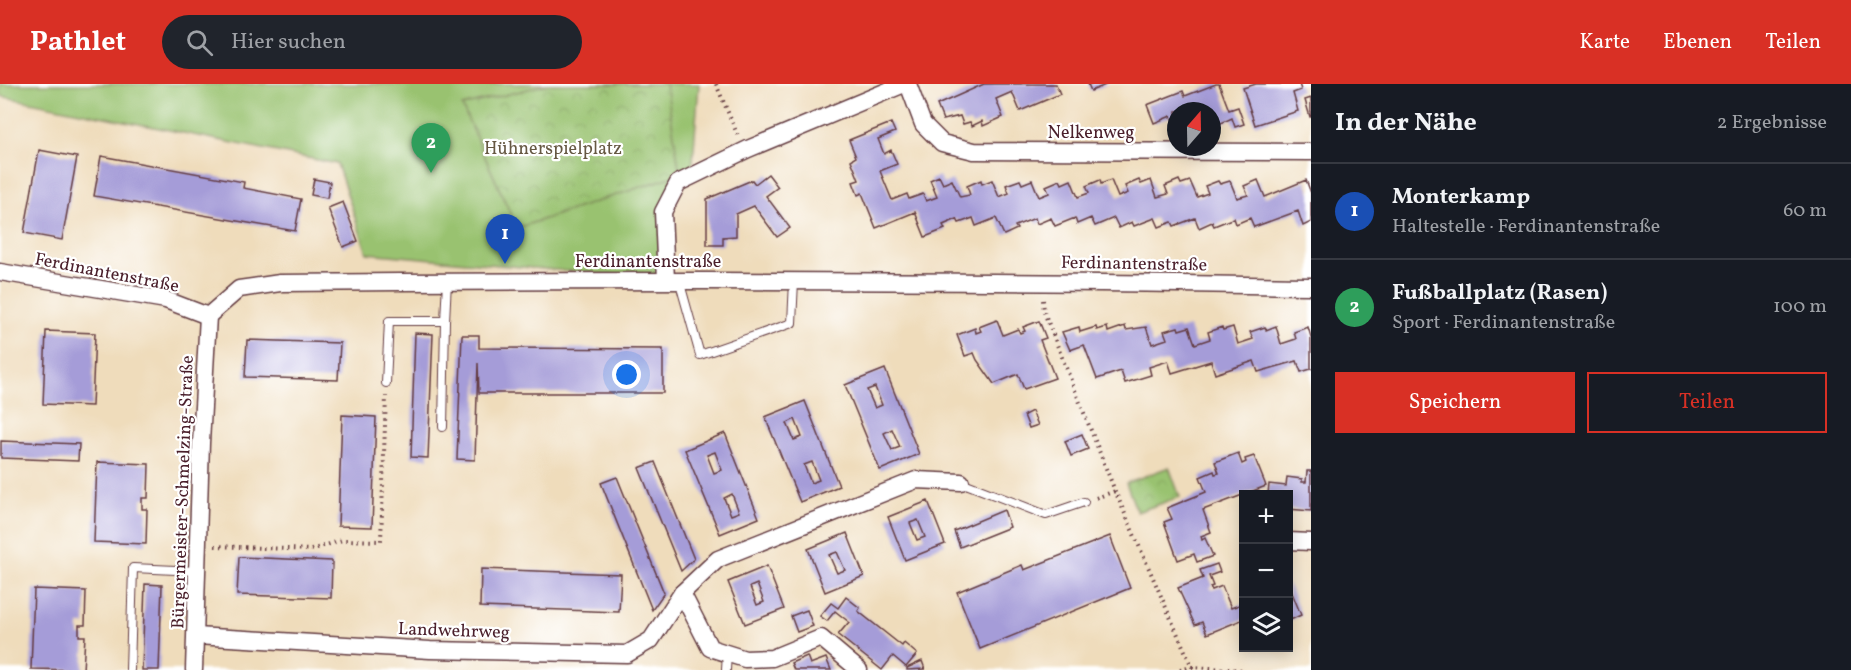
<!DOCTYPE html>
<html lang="de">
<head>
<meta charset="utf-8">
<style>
  body { margin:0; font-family:Vollkorn,serif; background:#20242c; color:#f1f3f6 }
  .controls { position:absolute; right:18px; bottom:18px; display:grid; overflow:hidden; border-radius:0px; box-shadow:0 3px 15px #0003 }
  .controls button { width:54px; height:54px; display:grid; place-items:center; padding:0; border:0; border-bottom:2px solid #363941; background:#171b24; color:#f1f3f6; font:30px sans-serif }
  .compass { position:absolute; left:1167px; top:18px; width:54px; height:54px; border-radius:50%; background:#171b24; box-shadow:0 3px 15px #0003; rotate:20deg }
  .you { position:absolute; left:627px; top:291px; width:21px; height:21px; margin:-15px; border:4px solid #fff; border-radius:50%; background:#1a73e8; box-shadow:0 0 0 9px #1a73e833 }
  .badge { display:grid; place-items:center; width:39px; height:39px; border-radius:50%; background:#d93025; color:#fff; font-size:20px; font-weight:700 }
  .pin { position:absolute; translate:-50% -50px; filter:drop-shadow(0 2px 3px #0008) }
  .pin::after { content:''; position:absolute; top:32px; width:21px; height:18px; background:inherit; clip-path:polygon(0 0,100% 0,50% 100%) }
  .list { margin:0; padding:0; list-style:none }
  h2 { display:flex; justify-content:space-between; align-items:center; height:78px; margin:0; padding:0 24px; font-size:26px }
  h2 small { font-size:20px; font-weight:400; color:#9ea1a6 }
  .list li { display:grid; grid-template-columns:39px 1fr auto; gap:18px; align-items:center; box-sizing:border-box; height:96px; padding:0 24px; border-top:2px solid #363941 }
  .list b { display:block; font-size:22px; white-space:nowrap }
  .list p { margin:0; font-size:20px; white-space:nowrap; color:#9ea1a6 }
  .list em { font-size:20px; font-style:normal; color:#9ea1a6 }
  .actions { display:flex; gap:12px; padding:18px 24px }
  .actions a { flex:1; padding:14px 0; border:2px solid #d93025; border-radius:0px; text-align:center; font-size:21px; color:#d93025 }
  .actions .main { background:#d93025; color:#fff }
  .icon { flex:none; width:33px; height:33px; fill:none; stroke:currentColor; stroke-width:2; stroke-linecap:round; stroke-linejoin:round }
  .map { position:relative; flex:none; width:1311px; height:586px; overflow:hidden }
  header { display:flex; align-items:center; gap:36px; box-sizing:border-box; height:84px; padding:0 30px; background:#d93025; color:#fff }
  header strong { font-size:28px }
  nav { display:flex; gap:33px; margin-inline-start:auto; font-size:21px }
  .search { width:420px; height:54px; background:#20242c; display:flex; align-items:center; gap:15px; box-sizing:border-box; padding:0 21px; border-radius:33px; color:#9ea1a6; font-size:22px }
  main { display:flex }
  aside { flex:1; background:#171b24 }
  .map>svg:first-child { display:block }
</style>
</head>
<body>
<header>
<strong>Pathlet</strong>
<div class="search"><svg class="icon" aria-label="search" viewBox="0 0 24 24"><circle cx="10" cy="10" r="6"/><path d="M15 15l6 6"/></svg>Hier suchen</div>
<nav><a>Karte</a><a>Ebenen</a><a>Teilen</a></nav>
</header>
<main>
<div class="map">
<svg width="1311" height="586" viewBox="0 0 1311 586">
  <defs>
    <pattern id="park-crowns" width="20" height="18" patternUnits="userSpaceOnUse" patternTransform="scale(1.5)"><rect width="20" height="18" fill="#99c26f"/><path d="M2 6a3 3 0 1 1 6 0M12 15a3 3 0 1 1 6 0" fill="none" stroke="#85a660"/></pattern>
  </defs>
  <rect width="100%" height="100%" fill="#fff"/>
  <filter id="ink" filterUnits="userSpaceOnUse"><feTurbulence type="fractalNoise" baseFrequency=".0167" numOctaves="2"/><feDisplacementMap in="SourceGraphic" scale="12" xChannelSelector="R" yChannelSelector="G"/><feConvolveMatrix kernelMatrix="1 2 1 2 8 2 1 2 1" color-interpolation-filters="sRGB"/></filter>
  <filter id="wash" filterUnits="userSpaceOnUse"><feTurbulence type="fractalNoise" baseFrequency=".008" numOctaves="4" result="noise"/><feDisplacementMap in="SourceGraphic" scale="24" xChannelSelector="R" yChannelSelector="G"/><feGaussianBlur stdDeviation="1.35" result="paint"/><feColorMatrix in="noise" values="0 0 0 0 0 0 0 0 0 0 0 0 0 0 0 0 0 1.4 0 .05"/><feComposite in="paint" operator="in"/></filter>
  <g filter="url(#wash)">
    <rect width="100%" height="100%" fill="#efdcbb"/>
    <!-- green -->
    <polygon fill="#99c26f" stroke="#72704d" stroke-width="1.5" points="0,0 699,0 693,77 690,90 664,132 666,196 367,169 337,80 0,12"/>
    <!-- park -->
    <g fill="url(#park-crowns)" stroke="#72704d" stroke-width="1.5">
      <polygon points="548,0 666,0 680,90 517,144 462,22"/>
      <polygon points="1169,383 1180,413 1137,428 1126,399"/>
    </g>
    <g id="blocks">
      <!-- building -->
      <g fill="#a59cd8" fill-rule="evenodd">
        <polygon points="984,0 1056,0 1060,10 1020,27 1012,8 996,15 1003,33 983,42 982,37 972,42 970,38 963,40 960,32 943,36 937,21"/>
        <polygon points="1088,0 1108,0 1091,7"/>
        <polygon points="1216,0 1219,0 1229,26 1238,23 1244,40 1235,43 1232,34 1217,41 1214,33 1212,34 1212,27 1176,27 1176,43 1171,32 1154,39 1147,21 1183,7 1185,12"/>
        <polygon points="1256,0 1299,0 1301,6 1293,9 1298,27 1255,41 1243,4"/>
        <polygon points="1311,14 1311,33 1310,33 1305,16"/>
        <polygon points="891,39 895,48 878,55 884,70 891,66 897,80 880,87 892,116 907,110 909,115 923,110 926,117 937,113 930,96 939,92 943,100 952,96 960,113 970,111 967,102 981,96 982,100 992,96 999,113 1009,109 1006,101 1020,96 1022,100 1032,96 1039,113 1049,109 1046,102 1060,96 1062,100 1071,96 1078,113 1089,109 1086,102 1100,96 1101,100 1111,96 1118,113 1128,109 1125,102 1139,96 1141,100 1151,96 1157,113 1168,110 1165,102 1179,96 1181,100 1190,97 1197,113 1208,109 1205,102 1218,97 1220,100 1230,97 1237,114 1248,111 1244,102 1258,96 1265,113 1306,96 1311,109 1311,138 1303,142 1298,127 1254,143 1250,134 1236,140 1234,134 1214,142 1212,138 1199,144 1195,134 1174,142 1172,138 1159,143 1155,134 1134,142 1132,138 1119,144 1114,134 1095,142 1091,134 1077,140 1075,134 1055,142 1051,134 1037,140 1035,134 1015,142 1017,145 1004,151 996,134 976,142 973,134 959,139 957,135 943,141 945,145 925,153 915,128 876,144 862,109 858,111 853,98 859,96 851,76 856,73 849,56"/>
        <polygon points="39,66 77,73 62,156 24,149"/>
        <polygon points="101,72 244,98 243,104 301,115 295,147 94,112"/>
        <polygon points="768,90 778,103 766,112 790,144 777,153 754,122 736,130 736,152 723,153 723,161 707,161 707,115 752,96 755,100"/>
        <polygon points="314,95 330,98 327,114 311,111"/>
        <polygon points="343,118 358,157 343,163 328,124"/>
        <polygon points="997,236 1003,251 1018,245 1020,249 1025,247 1023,243 1039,237 1046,254 1040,256 1055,294 1024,305 1018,290 994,300 977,276 974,269 965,272 957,251 975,244 976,249 981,247 979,243"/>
        <polygon points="1125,242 1126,246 1146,243 1152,260 1167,255 1164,247 1178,243 1179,246 1189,243 1195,260 1210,255 1208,248 1222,243 1223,246 1233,243 1238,260 1253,255 1250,248 1265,243 1266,246 1276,242 1281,260 1296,255 1294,248 1308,243 1311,253 1311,285 1301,288 1297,277 1258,288 1254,277 1215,290 1211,277 1172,289 1168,277 1149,283 1151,291 1125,299 1121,287 1097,295 1084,261 1070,266 1062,248 1079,243 1080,248 1096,243 1097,246 1107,243 1108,248"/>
        <polygon points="46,247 95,249 92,322 43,320"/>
        <polygon points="415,249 433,250 428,374 411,373"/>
        <polygon points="462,251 479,251 479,264 663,265 663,309 479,309 478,279 475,376 457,375"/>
        <polygon points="247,256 340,259 338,296 245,293"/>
        <path d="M 885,285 L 919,370 L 880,386 L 845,301 ZM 875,303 L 882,321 L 875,324 L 867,306 ZM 892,345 L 900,363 L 892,366 L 884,349 Z"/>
        <path d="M 805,317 L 839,402 L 800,418 L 765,333 ZM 795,335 L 802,353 L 794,356 L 787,339 ZM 812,378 L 819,396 L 811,399 L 804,381 Z"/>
        <polygon points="1032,327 1038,341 1029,344 1024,331"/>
        <polygon points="342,331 376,333 372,443 338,442"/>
        <path d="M 725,349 L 759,434 L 720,450 L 685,366 ZM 715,368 L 722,386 L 714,389 L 707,371 ZM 732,410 L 739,428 L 731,431 L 724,414 Z"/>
        <polygon points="1082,350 1088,365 1071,372 1065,357"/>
        <polygon points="1,357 79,360 78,377 1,374"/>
        <polygon points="1238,369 1242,380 1246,378 1245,375 1254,372 1266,402 1203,426 1211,448 1201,452 1202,456 1205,454 1213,472 1197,478 1194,470 1178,476 1164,438 1172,435 1167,424 1206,408 1200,393 1214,387 1215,390 1219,389 1215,378"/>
        <polygon points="97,378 149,380 148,414 142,414 142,425 147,425 146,460 94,458"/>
        <polygon points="655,378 694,475 681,487 639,384"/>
        <polygon points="1307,387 1311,387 1311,427 1288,425 1288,410 1268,410 1269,400 1286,402 1287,393 1302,395 1302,398 1306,398"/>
        <polygon points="617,393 664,509 652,526 601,399"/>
        <path d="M 928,417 L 945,460 L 905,476 L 888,433 ZM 918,436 L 925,453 L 917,456 L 910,439 Z"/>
        <polygon points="1004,426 1010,443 960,463 954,447"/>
        <path d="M 847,449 L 864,492 L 825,508 L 808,465 ZM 837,468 L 845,486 L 837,489 L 829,471 Z"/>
        <polygon points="1110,452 1130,504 980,565 957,508 1022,481 1024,486"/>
        <polygon points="239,473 332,477 331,514 237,511"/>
        <polygon points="1217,480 1220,488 1209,492 1213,502 1210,503 1212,506 1222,502 1231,524 1244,519 1244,535 1207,550 1202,538 1195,541 1178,504 1203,494 1200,486"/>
        <path d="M 767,482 L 784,525 L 745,540 L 728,498 ZM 757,500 L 764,518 L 757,521 L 750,503 Z"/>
        <polygon points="481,485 621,490 619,528 480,523"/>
        <polygon points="1288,499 1301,531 1288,537"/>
        <polygon points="145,500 162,501 159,586 142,586"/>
        <polygon points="34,505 86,507 85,541 79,541 79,552 85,552 83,586 31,585"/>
        <polygon points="846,513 860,524 858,527 902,562 904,559 917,570 906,583 893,572 882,586 838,551 849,538 835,527 827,537 820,532 831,519 838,524"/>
        <polygon points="807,526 813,542 797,548 791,532"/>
        <polygon points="807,572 810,580 826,574 831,586 794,586 791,579"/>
        <polygon points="922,577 925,585 907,586 907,584"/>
      </g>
    </g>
  </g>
  <g filter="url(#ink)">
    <use href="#blocks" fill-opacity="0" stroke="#633b41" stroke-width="1.5"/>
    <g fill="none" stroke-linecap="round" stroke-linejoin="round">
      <defs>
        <g id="service">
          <polyline points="679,196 700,271 792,239 794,197"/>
          <polyline points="386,299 389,237 445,237 447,197"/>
          <polyline points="443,343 445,237"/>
          <polyline points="961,398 1046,431 1084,418"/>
          <polyline points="130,586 133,484 197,487"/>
          <polyline points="726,586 727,569"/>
        </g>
        <g id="minor">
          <polyline points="908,0 923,40 942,59 974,67 1311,68"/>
          <polyline points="0,188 166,216 208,232"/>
          <polyline points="666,196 663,128 678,99 748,65 904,0"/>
          <path d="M 208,232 L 239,205 L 280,199 C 624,196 967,196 1311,202"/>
          <polyline points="1288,457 1311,458"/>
          <polyline points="682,509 710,564 745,575 772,574 821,554 859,586"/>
          <polyline points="196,552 430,566 627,570 651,556 682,509 718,475 916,396 961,398"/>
          <polyline points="194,586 201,359 208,232"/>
        </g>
      </defs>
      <!-- service casing -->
      <use href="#service" stroke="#633b41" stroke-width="10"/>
      <!-- minor casing -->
      <use href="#minor" stroke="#633b41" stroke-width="19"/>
      <!-- path -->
      <g stroke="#633b41" stroke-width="4" stroke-dasharray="1.5 4.5" stroke-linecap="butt">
        <polyline points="716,0 738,52"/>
        <polyline points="1043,216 1044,228 1115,407 1192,583 1192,586"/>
        <polyline points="1096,414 1115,407"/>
        <polyline points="215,462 311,466 342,456 381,457 386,312"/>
        <polyline points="1180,586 1192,583 1245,586"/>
      </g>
      <!-- service -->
      <use href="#service" stroke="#fff" stroke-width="8"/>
      <!-- minor -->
      <use href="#minor" stroke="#fff" stroke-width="16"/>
    </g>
  </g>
  <g text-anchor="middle" stroke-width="4.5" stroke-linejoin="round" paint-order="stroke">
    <!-- street labels -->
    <g font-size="18" fill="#4a1f2b" stroke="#fff">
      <text x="1091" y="54">Nelkenweg</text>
      <text x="648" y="183">Ferdinantenstraße</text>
      <text transform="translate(1134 179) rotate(1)" y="6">Ferdinantenstraße</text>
      <text transform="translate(107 188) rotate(11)" y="6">Ferdinantenstraße</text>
      <text transform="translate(182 408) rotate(-88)" y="6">Bürgermeister-Schmelzing-Straße</text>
      <text transform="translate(454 546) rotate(2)" y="6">Landwehrweg</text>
    </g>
    <!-- park labels -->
    <g font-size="18" fill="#665843" stroke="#fff">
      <text x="553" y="70">Hühnerspielplatz</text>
    </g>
  </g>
</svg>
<div class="controls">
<button>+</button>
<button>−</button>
<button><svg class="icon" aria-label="layers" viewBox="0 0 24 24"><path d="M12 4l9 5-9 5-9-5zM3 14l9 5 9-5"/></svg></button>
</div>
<svg class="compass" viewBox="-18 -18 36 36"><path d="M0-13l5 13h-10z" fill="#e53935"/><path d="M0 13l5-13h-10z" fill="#9ea1a6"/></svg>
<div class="you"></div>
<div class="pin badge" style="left:505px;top:180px;background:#1a4fb4">1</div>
<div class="pin badge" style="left:431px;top:89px;background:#2e9e5b">2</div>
</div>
<aside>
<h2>In der Nähe<small>2 Ergebnisse</small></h2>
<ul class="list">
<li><span class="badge" style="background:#1a4fb4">1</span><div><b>Monterkamp</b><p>Haltestelle · Ferdinantenstraße</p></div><em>60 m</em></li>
<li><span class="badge" style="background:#2e9e5b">2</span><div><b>Fußballplatz (Rasen)</b><p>Sport · Ferdinantenstraße</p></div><em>100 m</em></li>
</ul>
<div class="actions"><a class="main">Speichern</a><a>Teilen</a></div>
</aside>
</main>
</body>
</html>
